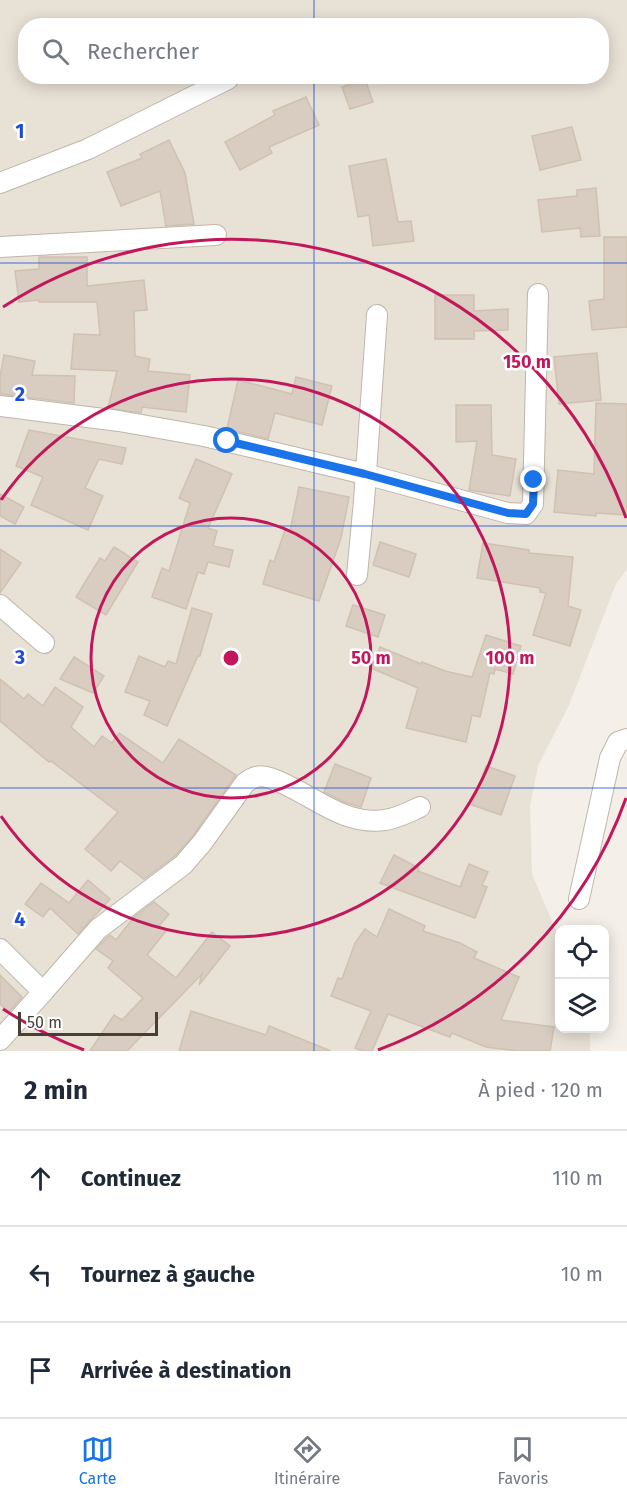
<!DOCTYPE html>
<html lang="fr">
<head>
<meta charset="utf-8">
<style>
  body { margin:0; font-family:"Fira Sans",sans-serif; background:#f6f6f7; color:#1f2937 }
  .controls { position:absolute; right:18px; bottom:18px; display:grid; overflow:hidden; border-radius:12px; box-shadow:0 3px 15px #0003 }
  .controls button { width:54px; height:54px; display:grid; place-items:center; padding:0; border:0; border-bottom:2px solid #e0e1e3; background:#fff; color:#1f2937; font:30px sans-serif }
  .scale { position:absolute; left:18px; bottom:15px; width:140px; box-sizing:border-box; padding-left:6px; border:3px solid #473f36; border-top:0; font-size:16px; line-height:21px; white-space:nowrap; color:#473f36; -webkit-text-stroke:4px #fff; paint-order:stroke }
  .stop { position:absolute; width:18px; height:18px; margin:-14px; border:4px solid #1a73e8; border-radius:50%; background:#fff }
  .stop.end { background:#1a73e8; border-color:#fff; box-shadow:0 2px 6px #0008 }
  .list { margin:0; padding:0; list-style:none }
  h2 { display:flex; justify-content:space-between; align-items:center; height:78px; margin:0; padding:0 24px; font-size:26px }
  h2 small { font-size:20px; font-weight:400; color:#747a83 }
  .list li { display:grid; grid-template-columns:39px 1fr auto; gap:18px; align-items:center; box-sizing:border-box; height:96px; padding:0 24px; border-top:2px solid #e0e1e3 }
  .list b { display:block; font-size:22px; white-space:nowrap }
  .list em { font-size:20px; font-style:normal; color:#747a83 }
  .icon { flex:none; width:33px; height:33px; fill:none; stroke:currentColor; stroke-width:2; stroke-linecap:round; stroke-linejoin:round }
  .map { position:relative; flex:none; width:627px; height:1051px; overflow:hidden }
  .search { position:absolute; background:#fff; box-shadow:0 3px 15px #0003; left:18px; right:18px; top:18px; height:66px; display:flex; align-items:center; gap:15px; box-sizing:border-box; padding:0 21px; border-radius:24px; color:#747a83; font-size:22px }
  .sheet { height:366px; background:#fff }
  nav { display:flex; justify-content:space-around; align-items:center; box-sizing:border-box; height:84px; border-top:2px solid #e0e1e3; background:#fff; font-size:16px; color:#747a83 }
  nav a { display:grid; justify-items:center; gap:3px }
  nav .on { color:#1a73e8 }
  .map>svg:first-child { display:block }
</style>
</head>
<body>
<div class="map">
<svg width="627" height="1051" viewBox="0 0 627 1051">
  <rect width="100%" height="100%" fill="#f4efe8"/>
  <!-- residential -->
  <path fill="#e8e1d6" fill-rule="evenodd" d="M 0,0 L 627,0 L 627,569 L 616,584 L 569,705 L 538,766 L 530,806 L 532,874 L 559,938 L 560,1028 L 590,1029 L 590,1051 L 0,1051 ZM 26,26 L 602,26 L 602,76 L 26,76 Z"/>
  <!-- building -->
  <g fill="#d8cdc0" stroke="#d0c1b0" stroke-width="1.5">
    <polygon points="365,79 373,102 350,109 342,87"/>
    <polygon points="306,97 319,125 269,147 272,153 240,170 225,142 275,115 273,111"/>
    <polygon points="572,127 581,160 540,170 532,136"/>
    <polygon points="169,140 185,173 194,224 166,226 160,191 121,206 107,172 142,158 140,154"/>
    <polygon points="386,159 398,222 411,221 414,241 373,246 369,215 358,217 349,166"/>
    <polygon points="596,188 600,236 581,237 580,228 542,232 538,200 577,196 577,190"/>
    <polygon points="604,237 627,237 627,327 592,330 589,301 604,299"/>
    <polygon points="39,257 87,257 87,286 144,280 147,310 134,311 135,356 150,359 148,371 190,375 186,412 142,407 141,413 108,408 117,371 71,369 74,334 100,335 97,302 39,302 39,300 19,302 15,271 39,269"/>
    <polygon points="435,295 474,295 474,311 508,309 508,330 474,331 474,339 435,339"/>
    <polygon points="597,353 601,400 559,404 554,357"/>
    <polygon points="4,355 35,361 32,375 75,376 74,403 0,394 0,377"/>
    <polygon points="296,377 332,386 322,425 275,413 268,439 227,429 238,380 292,394"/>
    <polygon points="596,403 627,404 627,515 596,513 596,516 554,512 558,470 594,474"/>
    <polygon points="456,405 491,405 492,455 516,459 510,496 469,490 477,441 456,442"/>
    <polygon points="29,430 126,448 122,464 99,459 85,488 103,496 88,530 31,505 43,477 16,466"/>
    <polygon points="196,459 232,474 208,528 217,531 213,546 233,550 229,567 208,562 204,574 198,572 186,609 152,597 162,568 169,571 190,503 179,498"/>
    <polygon points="299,487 349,497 341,538 319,601 263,584 270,560 274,562 285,530 290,531"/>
    <polygon points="0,494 24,507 15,524 0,516"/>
    <polygon points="380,542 416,554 409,577 373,565"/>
    <polygon points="483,543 529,550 529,553 573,557 568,606 581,610 570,646 533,635 546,593 540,592 540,588 477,578"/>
    <polygon points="114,547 138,562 106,615 76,597 100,558 105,561"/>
    <polygon points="0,549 21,563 0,593"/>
    <polygon points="353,605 385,615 378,637 346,626"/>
    <polygon points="192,608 212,614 200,656 198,656 167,726 144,715 150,701 125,692 139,656 165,667 168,661 176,664"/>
    <polygon points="486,635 521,646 513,674 495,669 494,674 490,673 480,717 472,715 466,742 406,728 418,688 371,668 380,647 421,664 422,662 445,671 472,677"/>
    <polygon points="74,657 104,676 93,693 60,679"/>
    <polygon points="0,679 24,699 28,694 43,706 55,687 83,707 71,727 94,747 102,736 112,743 119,733 163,763 179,739 236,775 193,836 175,856 144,879 120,861 111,871 85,849 118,812 51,761 49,762 0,721"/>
    <polygon points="335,764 371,778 361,807 344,802 324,792"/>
    <polygon points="486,766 515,776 501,815 472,805"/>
    <polygon points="394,855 419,868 418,871 460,887 469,864 488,872 482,885 487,887 475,918 380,883"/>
    <polygon points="88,880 110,899 78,934 50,908 43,917 25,904 41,883 69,903"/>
    <polygon points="154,902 169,914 159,926 166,931 147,955 176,978 212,932 230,946 199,985 202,974 127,1051 90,1051 114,1015 122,1020 143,998 108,968 113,961 96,949 110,935 116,940 134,917"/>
    <polygon points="389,909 425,926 423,931 460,943 477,952 474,958 519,977 501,1020 554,1027 550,1051 518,1051 486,1047 452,1033 450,1037 388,1014 372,1051 363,1051 355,1048 371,1011 331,996 338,978 342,979 355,943 365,929 377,937"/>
    <polygon points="0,975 22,997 9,1012 0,1004"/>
    <polygon points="191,1011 266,1035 269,1026 331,1051 179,1051"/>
  </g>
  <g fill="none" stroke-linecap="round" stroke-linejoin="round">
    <defs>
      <g id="minor">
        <polyline points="0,183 88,149 228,79"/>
        <polyline points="0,247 216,235"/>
        <polyline points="0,406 119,421 204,436 365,474 508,513 526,514 533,504 538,294"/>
        <polyline points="357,575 364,501 377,315"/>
        <polyline points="0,605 44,643"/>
        <polyline points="579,899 610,758 618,742 627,739"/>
        <polyline points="0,949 43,992 0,1040"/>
        <path d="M 43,992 L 98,929 L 183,865 L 202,843 L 245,783 C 253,777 260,774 270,778 C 309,791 340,826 385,820 C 398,818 409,812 420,807"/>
      </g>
    </defs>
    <!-- minor casing -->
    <use href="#minor" stroke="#bfb6aa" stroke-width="22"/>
    <!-- minor -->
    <use href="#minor" stroke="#fff" stroke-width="20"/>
  </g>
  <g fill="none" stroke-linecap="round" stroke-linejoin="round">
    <!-- route -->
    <polyline stroke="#1a73e8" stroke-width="8" points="227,441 365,474 508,513 526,514 533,504 534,480"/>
  </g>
  <!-- grid -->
  <path fill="none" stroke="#1d4ed8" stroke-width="1.5" stroke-opacity="0.55" d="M 314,0 L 314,26M 314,76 L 314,1051M 0,263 L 627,263M 0,526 L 627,526M 0,788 L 627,788"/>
  <!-- distance rings -->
  <g fill="none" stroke="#c2185b" stroke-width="3">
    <circle cx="231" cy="658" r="140"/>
    <path d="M1 500A279 279 0 1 1 1 816"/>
    <path d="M626 798A419 419 0 0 1 378 1050M84 1050A419 419 0 0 1 3 1009M3 307A419 419 0 0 1 626 518"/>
  </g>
  <g font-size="20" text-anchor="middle" font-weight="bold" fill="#1d4ed8" stroke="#fff" stroke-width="5" stroke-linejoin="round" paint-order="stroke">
    <text x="20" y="138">1</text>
    <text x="20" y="401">2</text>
    <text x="20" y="664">3</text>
    <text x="20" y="926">4</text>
  </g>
  <circle cx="231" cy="658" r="9" fill="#c2185b" stroke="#fff" stroke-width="3"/>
  <g font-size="18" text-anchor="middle" font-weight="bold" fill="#c2185b" stroke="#fff" stroke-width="5" stroke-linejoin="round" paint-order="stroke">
    <text x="527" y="368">150 m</text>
    <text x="371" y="664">50 m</text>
    <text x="510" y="664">100 m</text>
  </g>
</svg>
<div class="controls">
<button><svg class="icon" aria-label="locate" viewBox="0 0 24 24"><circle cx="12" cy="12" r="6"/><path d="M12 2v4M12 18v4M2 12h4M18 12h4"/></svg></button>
<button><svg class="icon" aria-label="layers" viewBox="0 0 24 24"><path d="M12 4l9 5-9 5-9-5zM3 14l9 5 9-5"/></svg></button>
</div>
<div class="scale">50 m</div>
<div class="stop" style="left:227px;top:441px"></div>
<div class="stop end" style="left:534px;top:480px"></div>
<div class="search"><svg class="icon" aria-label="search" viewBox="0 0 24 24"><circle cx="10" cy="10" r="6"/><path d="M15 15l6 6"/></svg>Rechercher</div>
</div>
<section class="sheet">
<h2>2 min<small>À pied · 120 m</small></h2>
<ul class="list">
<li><svg class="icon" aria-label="ahead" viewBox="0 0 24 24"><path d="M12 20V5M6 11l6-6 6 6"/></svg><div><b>Continuez</b></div><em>110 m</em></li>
<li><svg class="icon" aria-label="left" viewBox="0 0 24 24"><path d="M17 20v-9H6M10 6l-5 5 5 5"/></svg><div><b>Tournez à gauche</b></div><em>10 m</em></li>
<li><svg class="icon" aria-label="arrive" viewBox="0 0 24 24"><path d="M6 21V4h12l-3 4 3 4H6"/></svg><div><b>Arrivée à destination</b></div></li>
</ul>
</section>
<nav>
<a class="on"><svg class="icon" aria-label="map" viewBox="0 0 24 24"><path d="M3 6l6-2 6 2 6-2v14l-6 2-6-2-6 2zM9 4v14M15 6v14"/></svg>Carte</a>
<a><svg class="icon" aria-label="directions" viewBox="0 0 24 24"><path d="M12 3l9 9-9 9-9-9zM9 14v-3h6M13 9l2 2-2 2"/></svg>Itinéraire</a>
<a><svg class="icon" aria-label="saved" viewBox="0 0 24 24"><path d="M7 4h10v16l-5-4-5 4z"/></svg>Favoris</a>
</nav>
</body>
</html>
